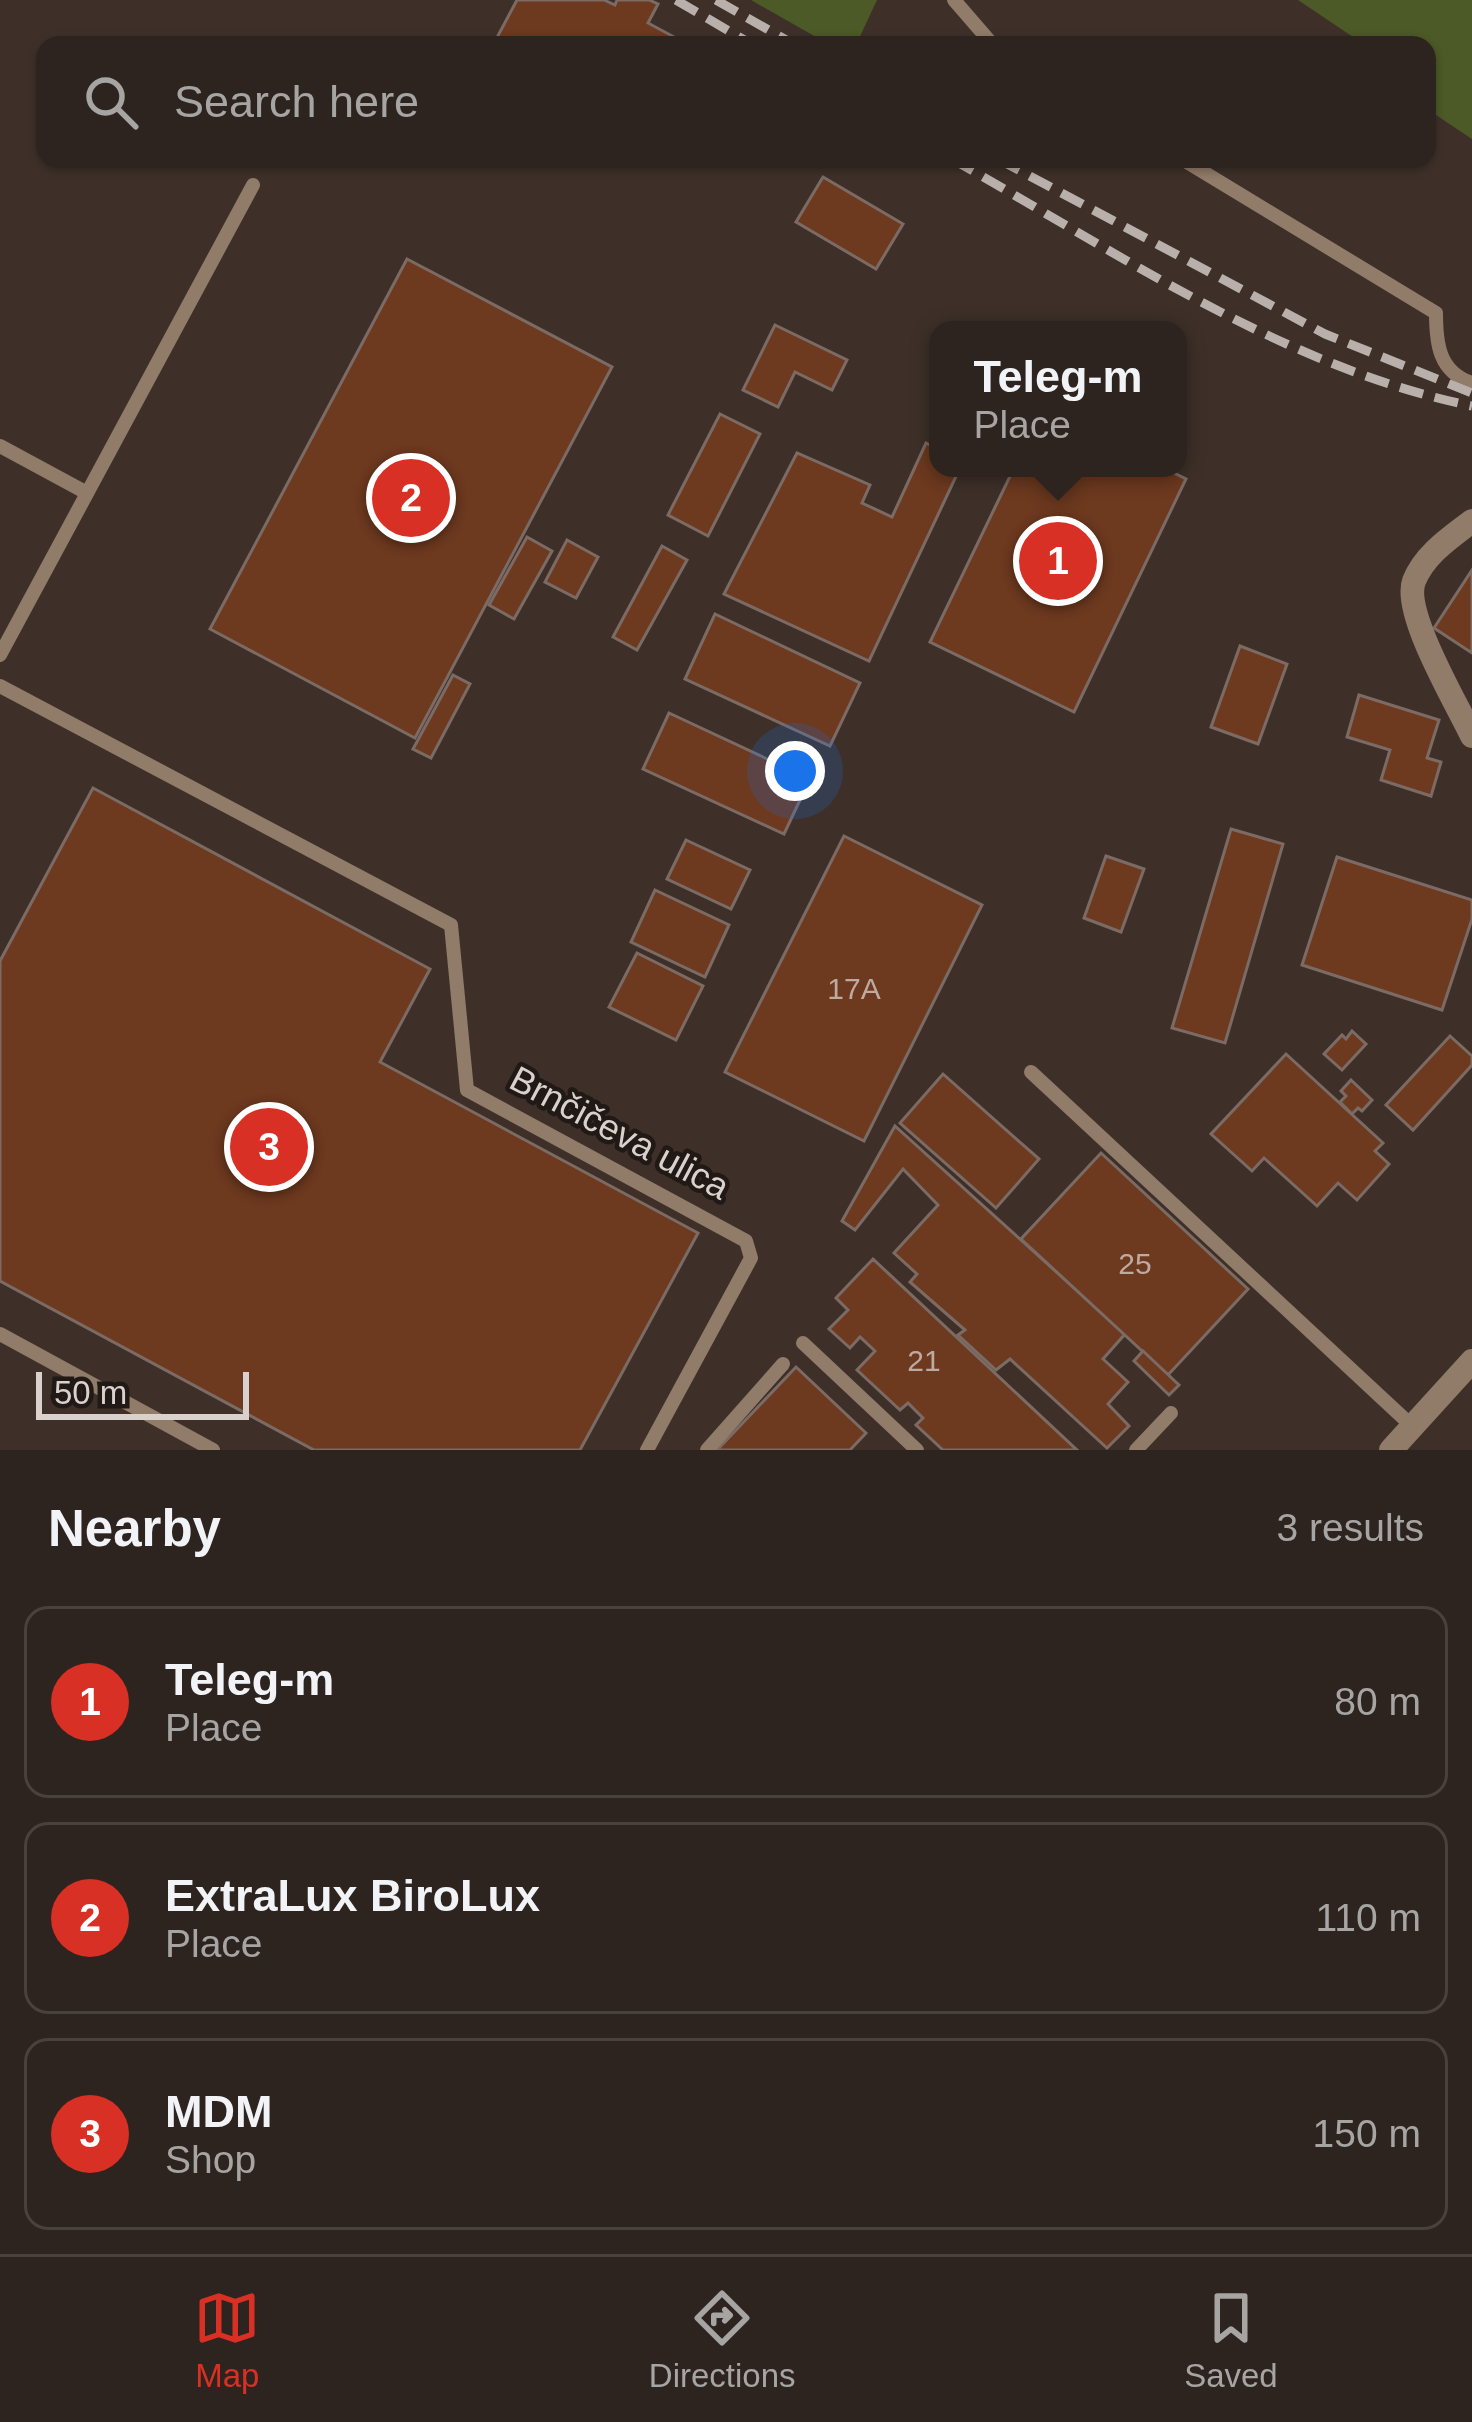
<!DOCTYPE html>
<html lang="en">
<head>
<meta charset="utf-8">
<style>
  body { margin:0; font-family:Arial,sans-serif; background:#362c28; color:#f1f3f6 }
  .scale { position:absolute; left:36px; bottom:30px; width:213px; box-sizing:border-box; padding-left:12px; border:6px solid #dad0cc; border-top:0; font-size:33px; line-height:42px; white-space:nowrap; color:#dad0cc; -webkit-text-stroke:9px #201916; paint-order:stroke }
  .you { position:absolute; left:795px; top:771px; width:42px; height:42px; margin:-30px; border:9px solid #fff; border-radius:50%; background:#1a73e8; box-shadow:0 0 0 18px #1a73e833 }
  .badge { display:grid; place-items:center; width:78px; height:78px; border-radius:50%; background:#d93025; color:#fff; font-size:39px; font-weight:700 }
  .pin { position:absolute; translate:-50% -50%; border:6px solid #fff; box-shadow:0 3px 12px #0006 }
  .popup { position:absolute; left:929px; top:321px; width:258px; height:156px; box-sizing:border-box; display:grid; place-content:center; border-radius:24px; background:#2e241f; filter:drop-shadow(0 3px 9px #0005); font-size:39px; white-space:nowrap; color:#a7a4a4 }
  .popup b { font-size:45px; color:#f1f3f6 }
  .popup::after { content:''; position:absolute; left:50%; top:100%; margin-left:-24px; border:24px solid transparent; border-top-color:#2e241f }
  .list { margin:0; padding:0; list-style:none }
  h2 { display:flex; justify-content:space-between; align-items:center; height:156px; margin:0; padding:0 48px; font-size:51px }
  h2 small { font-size:39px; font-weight:400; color:#a7a4a4 }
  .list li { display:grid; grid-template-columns:78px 1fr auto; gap:36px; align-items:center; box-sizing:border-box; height:192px; margin:0 24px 24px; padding:0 24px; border:3px solid #49413d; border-radius:24px }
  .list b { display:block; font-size:45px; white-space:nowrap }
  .list p { margin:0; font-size:39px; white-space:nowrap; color:#a7a4a4 }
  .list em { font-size:39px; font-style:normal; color:#a7a4a4 }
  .icon { flex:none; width:66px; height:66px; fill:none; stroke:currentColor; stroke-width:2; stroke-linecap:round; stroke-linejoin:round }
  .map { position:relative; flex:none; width:1472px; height:1450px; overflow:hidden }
  .search { position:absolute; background:#2e241f; box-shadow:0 3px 9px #0004; left:36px; right:36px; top:36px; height:132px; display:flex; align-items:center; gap:30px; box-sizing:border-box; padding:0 42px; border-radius:24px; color:#a7a4a4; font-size:45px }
  .sheet { height:804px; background:#2e241f }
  nav { display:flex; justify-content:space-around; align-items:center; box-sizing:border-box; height:168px; border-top:3px solid #49413d; background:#2e241f; font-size:33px; color:#a7a4a4 }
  nav a { display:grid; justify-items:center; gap:6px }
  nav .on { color:#d93025 }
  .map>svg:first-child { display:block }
</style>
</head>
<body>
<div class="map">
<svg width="1472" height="1450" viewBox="0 0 1472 1450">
  <rect width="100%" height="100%" fill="#3e3029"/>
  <!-- green -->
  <g fill="#4b5a26">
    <polygon points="751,0 877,0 856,45 830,45"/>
    <polygon points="1298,0 1472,0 1472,139 1427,109 1427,45 1349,45 1353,37"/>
  </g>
  <!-- building -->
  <g fill="#6d391f" stroke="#7b6b64" stroke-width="3">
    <polygon points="517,0 604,0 615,5 617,0 649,0 658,4 648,23 689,45 493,45"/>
    <polygon points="823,177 903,224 876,269 796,222"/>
    <polygon points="407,259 612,367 415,738 210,629"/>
    <polygon points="775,325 847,360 832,390 795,372 778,407 743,390"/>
    <polygon points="720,414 760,434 708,536 668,515"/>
    <polygon points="926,443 938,449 938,468 960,468 869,661 724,594 797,453 870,485 862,503 892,517"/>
    <polygon points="1014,468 1164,468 1186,479 1074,712 930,642"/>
    <polygon points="527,537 552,551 514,619 489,605"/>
    <polygon points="567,540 598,557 576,598 545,582"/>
    <polygon points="662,546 687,560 637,650 613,637"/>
    <polygon points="1472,570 1472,653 1434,628"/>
    <polygon points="715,614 860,683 830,746 685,679"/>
    <polygon points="1240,646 1287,664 1258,744 1211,727"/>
    <polygon points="453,675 470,684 431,758 413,749"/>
    <polygon points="1359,695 1439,720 1427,758 1441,762 1431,796 1381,780 1390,750 1347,737"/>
    <polygon points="669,713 810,779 784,834 643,769"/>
    <polygon points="93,788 430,969 380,1062 698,1233 580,1450 314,1450 0,1281 0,961"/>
    <polygon points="1231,829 1283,844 1225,1043 1172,1028"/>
    <polygon points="844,836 982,905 864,1141 725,1072"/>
    <polygon points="686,840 750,870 731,909 667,879"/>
    <polygon points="1106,856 1144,869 1121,932 1084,918"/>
    <polygon points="1337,857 1472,900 1472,919 1442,1010 1302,965"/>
    <polygon points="655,890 729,925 705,977 631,942"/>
    <polygon points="637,953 703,986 676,1040 609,1007"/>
    <polygon points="1352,1031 1366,1044 1342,1070 1324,1054 1342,1035 1346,1039"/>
    <polygon points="1450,1036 1472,1056 1472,1065 1413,1130 1386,1105"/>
    <polygon points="1286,1054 1383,1143 1375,1151 1389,1164 1357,1200 1338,1183 1317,1206 1264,1158 1252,1171 1211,1134"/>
    <polygon points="943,1074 1039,1159 996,1208 900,1123"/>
    <polygon points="1351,1080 1372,1100 1362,1111 1358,1108 1352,1114 1340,1102 1346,1096 1341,1091"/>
    <polygon points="895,1126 1125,1334 1103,1359 1128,1382 1108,1404 1129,1426 1107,1448 1010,1359 996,1370 958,1335 965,1330 910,1282 917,1274 894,1253 938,1205 903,1169 855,1230 842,1221"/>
    <polygon points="1101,1153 1248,1289 1168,1375 1021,1239"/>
    <polygon points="873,1259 1077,1450 943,1450 916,1425 923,1418 908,1403 900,1410 857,1370 875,1351 860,1337 850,1348 829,1329 848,1310 836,1298"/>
    <polygon points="1143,1351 1179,1385 1169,1395 1134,1361"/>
    <polygon points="796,1367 866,1433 850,1450 717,1450"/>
  </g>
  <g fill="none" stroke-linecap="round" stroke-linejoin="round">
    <!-- lane -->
    <g stroke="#917b69" stroke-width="14">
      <polyline points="954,0 993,45"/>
      <path d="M 1182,159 L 1436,313 C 1436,344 1439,372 1472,383"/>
      <polyline points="0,446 87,493"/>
      <polyline points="0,655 253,185"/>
      <polyline points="0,686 451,925 467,1090 746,1241 751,1258 647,1450"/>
      <polyline points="1031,1072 1412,1426"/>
      <polyline points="0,1334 213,1450"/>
      <polyline points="803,1343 917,1450"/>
      <polyline points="707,1450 783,1364"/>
      <polyline points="1136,1450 1171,1413"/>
    </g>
    <!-- street -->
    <g stroke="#917b69" stroke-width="24">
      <path d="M 1472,521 C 1450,538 1425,554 1414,581 C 1402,612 1457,704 1472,736"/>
      <polyline points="1391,1450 1472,1361"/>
    </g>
    <!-- rail -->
    <g stroke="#bab0ab" stroke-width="9" stroke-dasharray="24 12" stroke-linecap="butt">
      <polyline points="676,0 753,45"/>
      <polyline points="716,0 795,45"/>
      <path d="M 952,159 C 1118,253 1283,367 1472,406"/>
      <polyline points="998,159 1325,334 1472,393"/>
    </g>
  </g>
  <g text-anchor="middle" stroke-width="9" stroke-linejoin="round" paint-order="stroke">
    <!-- number labels -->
    <g font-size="30" fill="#bfaaa1">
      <text x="854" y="999">17A</text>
      <text x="1135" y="1274">25</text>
      <text x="924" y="1371">21</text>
    </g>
    <!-- street labels -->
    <g font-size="36" fill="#dad0cc" stroke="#201916">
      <text transform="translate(620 1132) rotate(28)" y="13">Brnčičeva ulica</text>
    </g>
  </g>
</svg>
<div class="scale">50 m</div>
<div class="you"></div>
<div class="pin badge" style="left:1058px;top:561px">1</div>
<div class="popup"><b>Teleg-m</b>Place</div>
<div class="pin badge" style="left:411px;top:498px">2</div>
<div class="pin badge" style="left:269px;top:1147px">3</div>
<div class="search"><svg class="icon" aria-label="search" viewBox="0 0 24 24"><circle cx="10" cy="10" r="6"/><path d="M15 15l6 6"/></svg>Search here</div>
</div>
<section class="sheet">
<h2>Nearby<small>3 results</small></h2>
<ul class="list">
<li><span class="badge">1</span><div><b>Teleg-m</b><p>Place</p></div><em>80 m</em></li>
<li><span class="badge">2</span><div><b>ExtraLux BiroLux</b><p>Place</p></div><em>110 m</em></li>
<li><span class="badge">3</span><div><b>MDM</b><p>Shop</p></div><em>150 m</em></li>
</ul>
</section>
<nav>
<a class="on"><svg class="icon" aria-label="map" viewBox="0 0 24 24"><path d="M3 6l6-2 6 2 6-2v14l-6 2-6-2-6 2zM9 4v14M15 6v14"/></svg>Map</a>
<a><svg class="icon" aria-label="directions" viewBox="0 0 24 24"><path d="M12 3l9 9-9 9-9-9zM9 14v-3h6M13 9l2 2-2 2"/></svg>Directions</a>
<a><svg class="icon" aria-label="saved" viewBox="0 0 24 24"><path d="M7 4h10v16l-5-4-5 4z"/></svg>Saved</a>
</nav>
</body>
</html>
